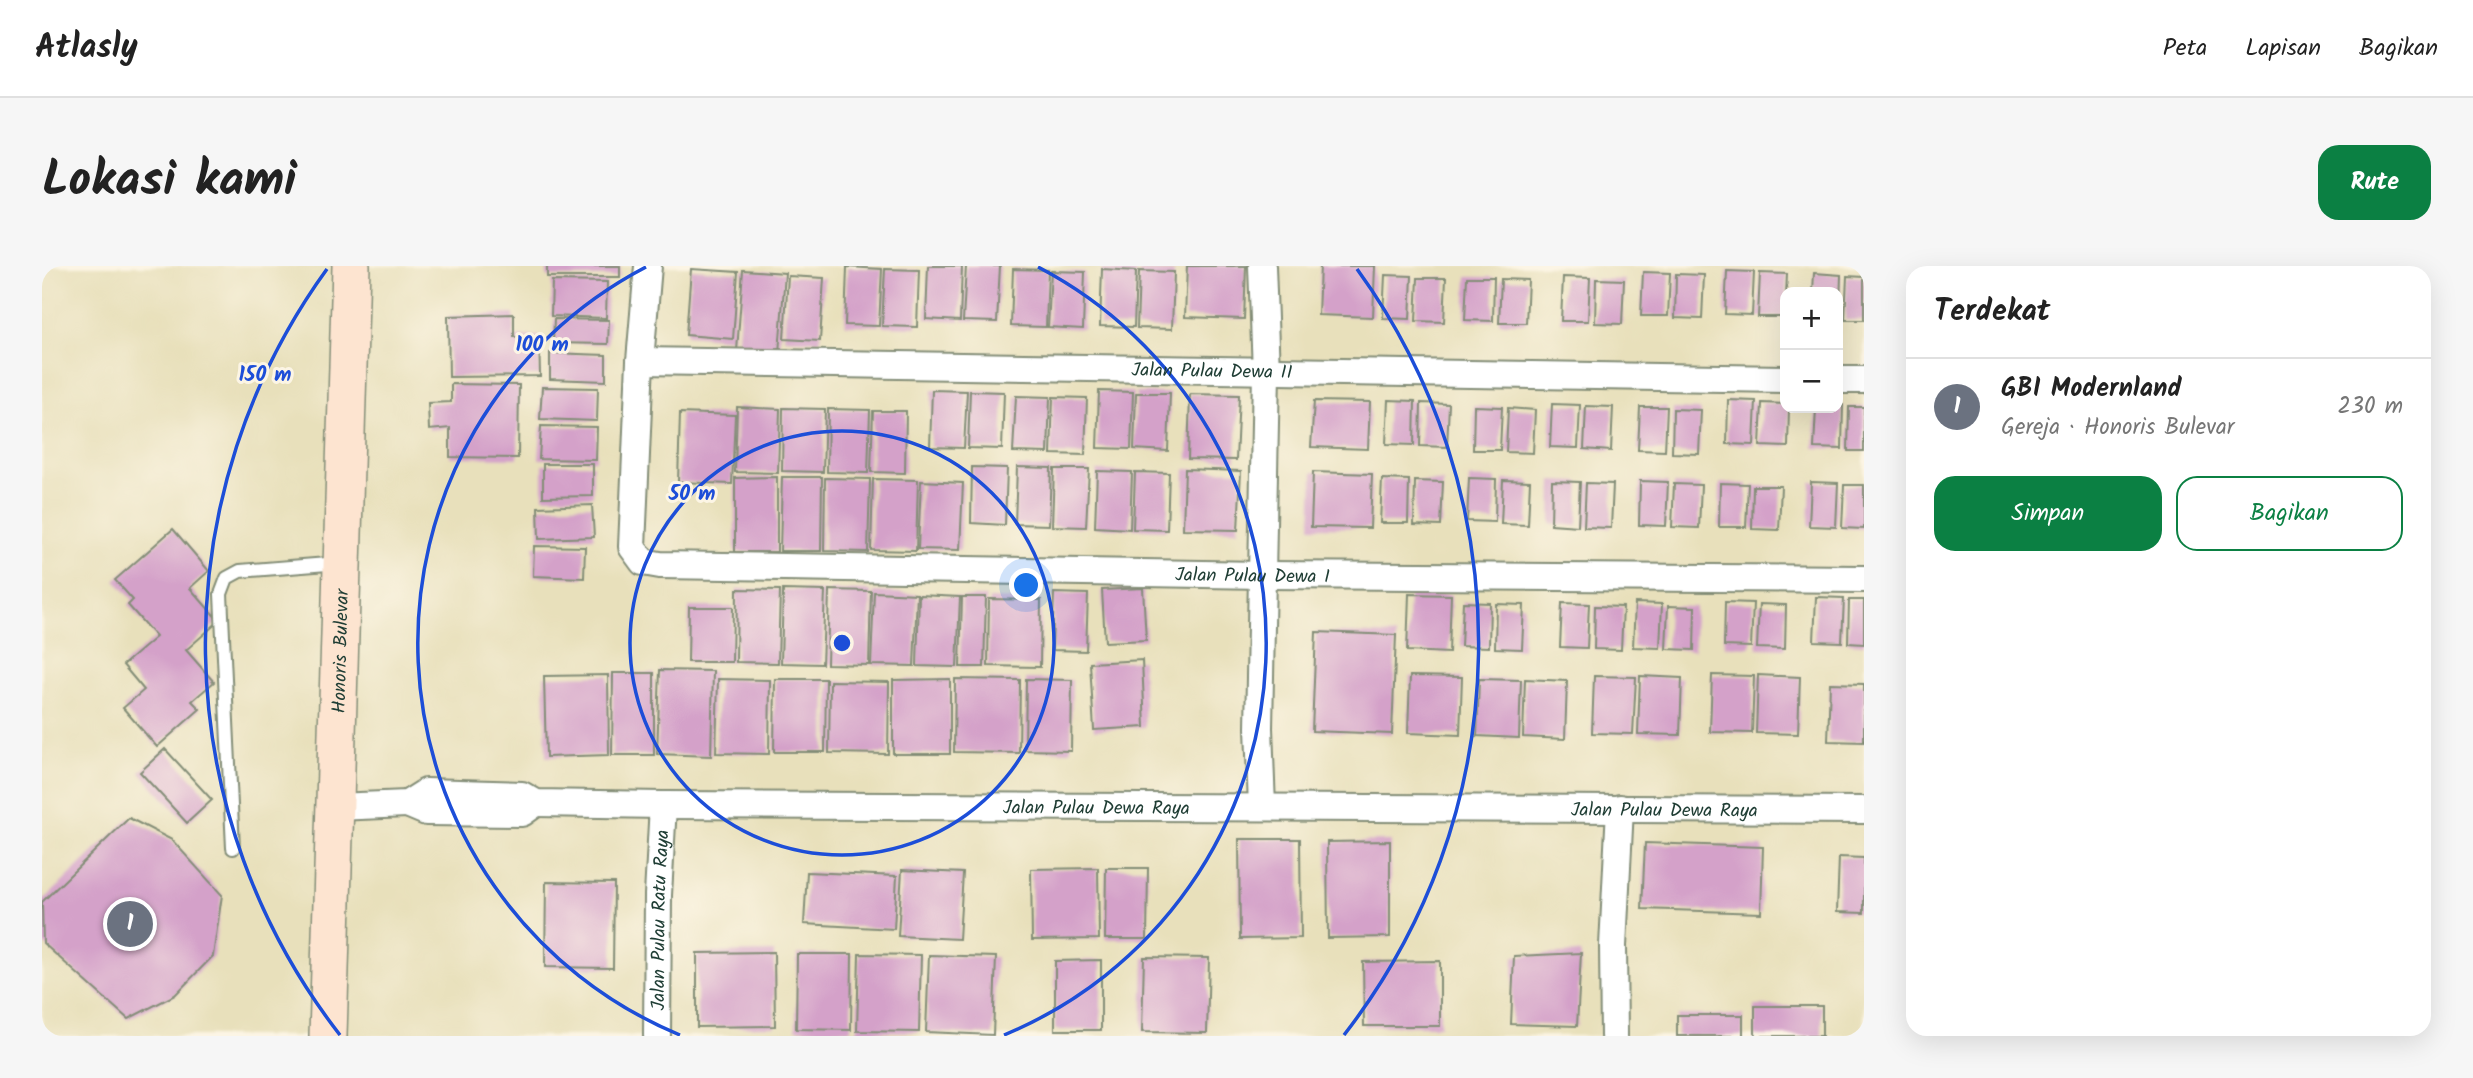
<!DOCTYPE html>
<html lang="id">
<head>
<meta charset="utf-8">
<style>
  body { margin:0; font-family:Kalam,sans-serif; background:#f6f6f6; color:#222 }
  .controls { position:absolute; right:21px; top:21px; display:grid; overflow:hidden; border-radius:14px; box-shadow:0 7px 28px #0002 }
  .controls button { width:63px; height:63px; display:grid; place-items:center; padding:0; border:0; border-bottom:2px solid #e0e0e0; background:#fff; color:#222; font:35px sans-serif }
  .you { position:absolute; left:985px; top:320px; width:24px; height:24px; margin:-18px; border:5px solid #fff; border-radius:50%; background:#1a73e8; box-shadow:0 0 0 10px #1a73e833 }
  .badge { display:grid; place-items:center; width:46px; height:46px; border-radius:50%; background:#0b8043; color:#fff; font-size:23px; font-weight:700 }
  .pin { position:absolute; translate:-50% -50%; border:4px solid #fff; box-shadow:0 2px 7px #0006 }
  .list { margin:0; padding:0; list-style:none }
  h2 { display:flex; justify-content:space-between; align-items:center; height:91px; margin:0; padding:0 28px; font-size:30px }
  h2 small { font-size:23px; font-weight:400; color:#767676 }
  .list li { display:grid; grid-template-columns:46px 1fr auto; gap:21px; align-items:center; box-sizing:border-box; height:98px; padding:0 28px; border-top:2px solid #e0e0e0 }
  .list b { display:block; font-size:26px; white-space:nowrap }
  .list p { margin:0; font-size:23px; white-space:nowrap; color:#767676 }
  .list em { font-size:23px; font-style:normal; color:#767676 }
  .actions { display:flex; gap:14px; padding:21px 28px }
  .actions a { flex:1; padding:16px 0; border:2px solid #0b8043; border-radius:21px; text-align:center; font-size:24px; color:#0b8043 }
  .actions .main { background:#0b8043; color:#fff }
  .map { position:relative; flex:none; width:1822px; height:770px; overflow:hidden; border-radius:21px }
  header { display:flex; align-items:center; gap:42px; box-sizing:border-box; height:98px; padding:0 35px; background:#fff; border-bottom:2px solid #e0e0e0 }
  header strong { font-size:33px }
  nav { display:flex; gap:38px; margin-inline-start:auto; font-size:24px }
  .intro { display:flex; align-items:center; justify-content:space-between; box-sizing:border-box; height:168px; padding:0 42px }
  h1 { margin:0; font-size:49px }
  .button { padding:18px 32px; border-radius:21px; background:#0b8043; color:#fff; font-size:24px; font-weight:700 }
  main { display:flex; gap:42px; padding:0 42px }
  aside { flex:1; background:#fff; border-radius:21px; box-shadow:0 7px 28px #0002 }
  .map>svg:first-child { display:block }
</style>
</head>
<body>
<header>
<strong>Atlasly</strong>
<nav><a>Peta</a><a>Lapisan</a><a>Bagikan</a></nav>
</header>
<div class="intro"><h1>Lokasi kami</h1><a class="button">Rute</a></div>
<main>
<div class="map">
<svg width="1822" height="770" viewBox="0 0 1822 770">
  <rect width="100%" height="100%" fill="#fcf5e5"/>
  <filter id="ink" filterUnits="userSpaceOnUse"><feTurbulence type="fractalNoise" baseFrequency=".0143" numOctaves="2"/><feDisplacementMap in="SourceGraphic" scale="14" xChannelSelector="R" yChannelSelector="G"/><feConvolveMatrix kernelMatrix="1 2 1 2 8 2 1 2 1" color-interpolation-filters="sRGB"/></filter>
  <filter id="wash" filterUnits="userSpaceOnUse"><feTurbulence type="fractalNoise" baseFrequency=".00686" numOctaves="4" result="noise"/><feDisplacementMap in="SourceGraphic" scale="28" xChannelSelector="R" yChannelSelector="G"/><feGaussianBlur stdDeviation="1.57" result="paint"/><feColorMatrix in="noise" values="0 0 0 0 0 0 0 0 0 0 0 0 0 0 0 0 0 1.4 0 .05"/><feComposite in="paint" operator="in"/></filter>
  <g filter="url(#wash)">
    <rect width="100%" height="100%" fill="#e8e0bb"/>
    <g id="blocks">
      <!-- building -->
      <g fill="#d4a1c9">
        <rect x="505" y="0" width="73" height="11"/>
        <polygon points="886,0 920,0 918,55 884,53"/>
        <polygon points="924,0 958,0 955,56 921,55"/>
        <polygon points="1145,0 1204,0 1202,53 1143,51"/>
        <polygon points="1278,0 1333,0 1331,51 1276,49"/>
        <polygon points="805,1 840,3 837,60 803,59"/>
        <polygon points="649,3 696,6 691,73 644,69"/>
        <polygon points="843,3 877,4 875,61 840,60"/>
        <polygon points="971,3 1006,4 1004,61 969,60"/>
        <polygon points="1060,3 1094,5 1092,61 1058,60"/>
        <polygon points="701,4 743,7 737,87 695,85"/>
        <polygon points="1009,5 1043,6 1041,63 1006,61"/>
        <polygon points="1097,5 1132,6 1130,63 1095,62"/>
        <polygon points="1685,5 1712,6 1710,49 1683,48"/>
        <polygon points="1601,6 1628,7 1626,50 1599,50"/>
        <polygon points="1718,7 1745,8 1743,51 1716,51"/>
        <polygon points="1772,7 1799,9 1798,40 1796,40 1796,26 1771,26"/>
        <polygon points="1634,8 1662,9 1660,53 1633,52"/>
        <polygon points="1343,9 1370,10 1368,53 1341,52"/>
        <polygon points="746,10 782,12 778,75 742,73"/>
        <polygon points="1805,10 1822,11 1822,54 1803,54"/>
        <polygon points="1425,11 1452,11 1451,55 1423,54"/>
        <polygon points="1521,11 1548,12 1546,55 1519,55"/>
        <polygon points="1376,12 1404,12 1402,56 1374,55"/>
        <polygon points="1459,13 1486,14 1484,57 1457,57"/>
        <polygon points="1554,13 1582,14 1580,58 1553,57"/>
        <polygon points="510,15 565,16 564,52 509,50"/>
        <polygon points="472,48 472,71 497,70 498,110 407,111 406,50"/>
        <polygon points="512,53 567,54 566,78 511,77"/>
        <polygon points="508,87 564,89 564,115 508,113"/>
        <polygon points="409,118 477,119 476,192 408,191 408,162 387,164 386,137 409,136"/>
        <polygon points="500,121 556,122 555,155 498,153"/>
        <polygon points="890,124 925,125 922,182 888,181"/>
        <polygon points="928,125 962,126 960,183 926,182"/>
        <polygon points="1057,125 1091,126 1089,183 1055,182"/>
        <polygon points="1094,127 1128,127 1126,185 1092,183"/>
        <polygon points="1148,128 1197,129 1194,194 1146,193"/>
        <polygon points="974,130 1008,131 1006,187 971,186"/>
        <polygon points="1011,131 1045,132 1043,189 1009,188"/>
        <polygon points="1346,134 1373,135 1372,179 1344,178"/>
        <polygon points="1686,134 1714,135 1712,179 1685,178"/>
        <polygon points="1272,135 1328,136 1326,183 1269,181"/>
        <polygon points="1379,137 1407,138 1405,181 1378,180"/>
        <polygon points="1720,137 1743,138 1743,142 1747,142 1746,181 1718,180"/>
        <polygon points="1510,138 1538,139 1536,182 1508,181"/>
        <polygon points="1796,139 1801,139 1800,183 1772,182 1774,142 1796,142"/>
        <polygon points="1432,140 1460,141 1458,184 1431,184"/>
        <polygon points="1544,140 1571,141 1569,185 1542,183"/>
        <polygon points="695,141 738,143 736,207 693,206"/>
        <polygon points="1598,141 1625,141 1623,185 1596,184"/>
        <polygon points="1807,141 1822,141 1822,185 1806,185"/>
        <polygon points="741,142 783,143 781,206 740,205"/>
        <polygon points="1466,142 1493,144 1491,187 1464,186"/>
        <polygon points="786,143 828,144 826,207 785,206"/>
        <polygon points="1631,143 1659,144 1657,188 1630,187"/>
        <polygon points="831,145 864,145 863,207 829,206"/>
        <polygon points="638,147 693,149 690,218 636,216"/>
        <polygon points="499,160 555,161 554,194 497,193"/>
        <polygon points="501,198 551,198 551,230 501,231"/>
        <polygon points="930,201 965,202 963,259 929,257"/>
        <polygon points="975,201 1009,202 1007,259 973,258"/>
        <polygon points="1012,203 1047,203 1044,261 1010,260"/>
        <polygon points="1143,203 1199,205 1196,264 1141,263"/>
        <polygon points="1055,205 1090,206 1088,263 1053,261"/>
        <polygon points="1093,206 1127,207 1125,264 1091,263"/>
        <polygon points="1271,206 1330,208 1328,262 1269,261"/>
        <polygon points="735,211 735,286 693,286 693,212"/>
        <polygon points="740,211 780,211 779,285 738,285"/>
        <polygon points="783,212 828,213 826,286 782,285"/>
        <polygon points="1427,212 1454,213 1453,256 1425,255"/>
        <polygon points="831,213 876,214 874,285 829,284"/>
        <polygon points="1340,213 1367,214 1366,257 1338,257"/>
        <polygon points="1461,214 1488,215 1486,259 1459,258"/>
        <polygon points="879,215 921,217 918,284 876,283"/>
        <polygon points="1373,215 1401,216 1399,260 1372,259"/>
        <polygon points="1510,215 1538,216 1536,260 1509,258"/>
        <polygon points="1598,215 1626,216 1624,260 1597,259"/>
        <polygon points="1769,216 1796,217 1794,261 1767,260"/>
        <polygon points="1544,217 1571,218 1569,262 1542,261"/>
        <polygon points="1678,217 1706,218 1704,261 1677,261"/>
        <polygon points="1632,218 1659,219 1657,262 1630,261"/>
        <polygon points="1802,219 1822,219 1822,263 1800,262"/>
        <polygon points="1711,220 1739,220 1737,264 1710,263"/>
        <polygon points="550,239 552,271 497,273 496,241"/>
        <polygon points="131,263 167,305 148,322 177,355 144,384 172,416 150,435 158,443 115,481 81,442 102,424 81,399 114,371 86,339 91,334 73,314"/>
        <polygon points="492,280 543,281 542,312 491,310"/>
        <polygon points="1101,322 1104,374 1063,376 1060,324"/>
        <polygon points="695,323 738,324 736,397 694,396"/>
        <polygon points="741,324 783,325 780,398 739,397"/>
        <polygon points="787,324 829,325 827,399 785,398"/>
        <polygon points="832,326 875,328 872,400 829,399"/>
        <polygon points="1012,327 1046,328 1044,385 1010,384"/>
        <polygon points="1367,328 1409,329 1407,387 1365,385"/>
        <polygon points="877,329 918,331 915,401 875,400"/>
        <polygon points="920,331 944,331 942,401 918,401"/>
        <polygon points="1774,331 1802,332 1800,376 1772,375"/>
        <polygon points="947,333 999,334 998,401 946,400"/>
        <polygon points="1807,334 1822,334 1822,378 1806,377"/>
        <polygon points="1421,336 1448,337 1447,381 1419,380"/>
        <polygon points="1683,336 1711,337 1709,381 1682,380"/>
        <polygon points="1520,337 1547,338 1545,382 1518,381"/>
        <polygon points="1593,337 1620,338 1618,382 1591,381"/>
        <polygon points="1454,338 1482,339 1480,383 1453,382"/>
        <polygon points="1717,338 1744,339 1743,383 1715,382"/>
        <polygon points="1553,340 1581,341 1579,384 1552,383"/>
        <polygon points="1626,340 1653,341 1652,384 1624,383"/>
        <polygon points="647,341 691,341 690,396 646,396"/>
        <polygon points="1274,366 1354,369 1350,468 1270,465"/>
        <polygon points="1100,394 1103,461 1052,464 1048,397"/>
        <polygon points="618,404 671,405 669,490 615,488"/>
        <polygon points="571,407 612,407 612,489 570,489"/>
        <polygon points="566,409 567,489 504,491 502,410"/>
        <polygon points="1670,409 1712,410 1710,467 1668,466"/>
        <polygon points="1716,409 1758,411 1756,468 1714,467"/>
        <polygon points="1368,410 1420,411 1418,469 1366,467"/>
        <polygon points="1552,410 1594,411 1591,468 1550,467"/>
        <polygon points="1598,410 1640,412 1638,469 1596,468"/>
        <polygon points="676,413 728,414 727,488 674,487"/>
        <polygon points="733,413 784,413 783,486 732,486"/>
        <polygon points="908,413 908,488 851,488 851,414"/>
        <polygon points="913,413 978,414 977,487 912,486"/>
        <polygon points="984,413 1030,414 1029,485 983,484"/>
        <polygon points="1437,413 1479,414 1477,472 1435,470"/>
        <polygon points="1483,413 1525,415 1523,473 1481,471"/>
        <polygon points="788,415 847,416 846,488 787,487"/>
        <polygon points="1788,417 1822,418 1822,476 1786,475"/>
        <polygon points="123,483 170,534 145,557 98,506"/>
        <polygon points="87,552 130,574 180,629 171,690 133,729 86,753 1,677 0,636"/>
        <polygon points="1197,573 1258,573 1259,672 1198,673"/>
        <polygon points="1348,575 1348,671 1286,672 1285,576"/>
        <polygon points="1603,577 1721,581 1719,647 1600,643"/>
        <polygon points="1797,591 1822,592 1822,647 1795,646"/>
        <polygon points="1056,602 1057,673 990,674 989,603"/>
        <polygon points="1064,602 1106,602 1105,673 1063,673"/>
        <polygon points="860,604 921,607 917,673 856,670"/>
        <polygon points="765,606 855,610 852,663 762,658"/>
        <polygon points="504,616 572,617 571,702 503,701"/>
        <polygon points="732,686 733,760 655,761 655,687"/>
        <polygon points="1539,687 1535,760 1469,758 1472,690"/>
        <polygon points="755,688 810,688 809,764 754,763"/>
        <polygon points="817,688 879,689 877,766 815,765"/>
        <polygon points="887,689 954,691 951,769 884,766"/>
        <polygon points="1102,691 1167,692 1165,767 1100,766"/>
        <polygon points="1059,694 1059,764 1013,764 1013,695"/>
        <polygon points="1398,695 1398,760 1322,760 1321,696"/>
        <rect x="1713" y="740" width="67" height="30"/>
        <rect x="1635" y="749" width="66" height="21"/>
      </g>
    </g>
  </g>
  <g filter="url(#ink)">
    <use href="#blocks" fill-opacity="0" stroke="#848e78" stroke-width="2"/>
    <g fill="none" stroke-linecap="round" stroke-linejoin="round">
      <defs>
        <polyline id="lane" points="191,582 179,328 185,312 198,305 298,297"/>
        <g id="street">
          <path id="s1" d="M 606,0 L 598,95 L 590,281 L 601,296 L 618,299 L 1221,309 L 1822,313"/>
          <path id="s2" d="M 598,95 L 1743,113"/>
          <polyline points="1796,114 1822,114"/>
          <polyline points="365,538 384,546 480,547 494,537"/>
          <path id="s3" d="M 294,541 L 365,538 L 384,526 L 480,529 L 494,537 L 621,539 L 1822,544"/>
          <polyline points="1220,541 1217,462 1224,106 1220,0"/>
          <path id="s4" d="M 615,770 L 616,629 L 621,539"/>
          <polyline points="1572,770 1571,680 1578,542"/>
        </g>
        <g id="secondary">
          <path id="s5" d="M 286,770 C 295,513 300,257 309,0"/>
        </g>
      </defs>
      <!-- lane casing -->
      <use href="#lane" stroke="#848e78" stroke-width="16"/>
      <!-- street casing -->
      <use href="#street" stroke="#848e78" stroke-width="30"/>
      <!-- secondary casing -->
      <use href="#secondary" stroke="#848e78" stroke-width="40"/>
      <!-- lane -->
      <use href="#lane" stroke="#fff" stroke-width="12"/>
      <!-- street -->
      <use href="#street" stroke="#fff" stroke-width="26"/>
      <!-- secondary -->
      <use href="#secondary" stroke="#fde4d0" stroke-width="37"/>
    </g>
  </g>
  <!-- distance rings -->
  <g fill="none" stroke="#1d4ed8" stroke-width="3.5">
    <circle cx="800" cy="377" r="212"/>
    <path d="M638 769A424 424 0 0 1 604 1M996 1A424 424 0 0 1 962 769"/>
    <path d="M298 769A637 637 0 0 1 285 3M1315 3A637 637 0 0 1 1302 769"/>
  </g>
  <g text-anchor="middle" stroke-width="6" stroke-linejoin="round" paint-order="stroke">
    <!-- street labels -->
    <g font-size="19" fill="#1f3d34" stroke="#fcf5e5">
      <text dy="7" stroke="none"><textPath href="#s2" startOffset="572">Jalan Pulau Dewa II</textPath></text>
      <text dy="7" stroke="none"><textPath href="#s1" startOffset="910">Jalan Pulau Dewa I</textPath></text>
      <text dy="7" stroke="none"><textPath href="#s5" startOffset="385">Honoris Bulevar</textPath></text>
      <text dy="7" stroke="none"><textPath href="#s3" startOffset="766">Jalan Pulau Dewa Raya</textPath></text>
      <text dy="7" stroke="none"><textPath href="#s3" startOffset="1334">Jalan Pulau Dewa Raya</textPath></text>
      <text dy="7" stroke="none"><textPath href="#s4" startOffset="116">Jalan Pulau Ratu Raya</textPath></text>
    </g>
  </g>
  <circle cx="800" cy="377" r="10" fill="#1d4ed8" stroke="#fcf5e5" stroke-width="3.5"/>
  <g font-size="21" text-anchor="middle" font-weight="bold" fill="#1d4ed8" stroke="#fcf5e5" stroke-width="6" stroke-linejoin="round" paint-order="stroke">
    <text x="500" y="85">100 m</text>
    <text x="223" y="115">150 m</text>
    <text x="650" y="234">50 m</text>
  </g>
</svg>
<div class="controls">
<button>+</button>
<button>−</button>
</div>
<div class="you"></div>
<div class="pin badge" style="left:88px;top:658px;background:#6b7280">1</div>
</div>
<aside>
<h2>Terdekat<small></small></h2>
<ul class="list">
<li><span class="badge" style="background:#6b7280">1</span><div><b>GBI Modernland</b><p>Gereja · Honoris Bulevar</p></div><em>230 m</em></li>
</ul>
<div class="actions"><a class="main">Simpan</a><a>Bagikan</a></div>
</aside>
</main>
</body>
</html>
